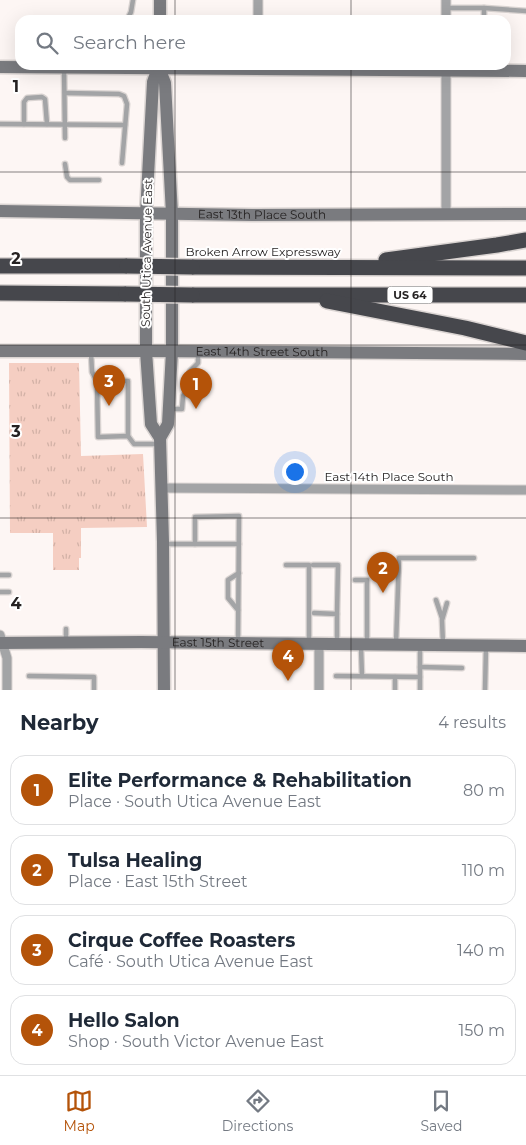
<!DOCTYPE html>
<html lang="en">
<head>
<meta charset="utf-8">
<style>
  body { margin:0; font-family:Montserrat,sans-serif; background:#f2f2f3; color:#1f2937 }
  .you { position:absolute; left:294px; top:471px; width:18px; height:18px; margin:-12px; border:4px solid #fff; border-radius:50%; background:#1a73e8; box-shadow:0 0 0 8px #1a73e833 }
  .badge { display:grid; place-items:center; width:32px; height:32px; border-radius:50%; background:#b45309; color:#fff; font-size:16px; font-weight:700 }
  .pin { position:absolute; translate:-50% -41px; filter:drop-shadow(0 1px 2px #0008) }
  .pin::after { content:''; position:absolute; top:26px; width:18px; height:15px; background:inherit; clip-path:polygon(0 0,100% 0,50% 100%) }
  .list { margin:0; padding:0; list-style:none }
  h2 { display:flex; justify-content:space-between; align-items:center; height:65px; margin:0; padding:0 20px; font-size:21px }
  h2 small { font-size:16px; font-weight:400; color:#747a83 }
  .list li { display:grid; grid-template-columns:32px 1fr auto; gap:15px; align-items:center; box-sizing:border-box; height:70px; margin:0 10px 10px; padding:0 10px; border:1px solid #e0e1e3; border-radius:15px }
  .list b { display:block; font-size:19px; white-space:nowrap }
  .list p { margin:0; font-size:16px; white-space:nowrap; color:#747a83 }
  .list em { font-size:16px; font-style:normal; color:#747a83 }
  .icon { flex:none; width:28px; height:28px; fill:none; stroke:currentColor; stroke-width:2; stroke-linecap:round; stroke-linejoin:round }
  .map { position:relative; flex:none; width:526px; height:690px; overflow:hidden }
  .search { position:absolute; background:#fff; box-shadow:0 5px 20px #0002; left:15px; right:15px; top:15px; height:55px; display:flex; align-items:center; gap:12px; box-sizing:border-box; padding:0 18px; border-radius:15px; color:#747a83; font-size:19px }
  .sheet { height:385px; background:#fff }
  nav { display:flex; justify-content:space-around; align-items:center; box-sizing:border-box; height:70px; border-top:1px solid #e0e1e3; background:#fff; font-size:14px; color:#747a83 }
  nav a { display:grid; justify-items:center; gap:2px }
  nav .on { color:#b45309 }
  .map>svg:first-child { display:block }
</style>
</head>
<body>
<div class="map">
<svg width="526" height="690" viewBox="0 0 526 690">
  <defs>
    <pattern id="grass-tufts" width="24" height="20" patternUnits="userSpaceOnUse" patternTransform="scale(1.25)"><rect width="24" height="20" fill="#f5cec2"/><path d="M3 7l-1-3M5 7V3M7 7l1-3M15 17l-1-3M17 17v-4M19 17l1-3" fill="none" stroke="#d2b1a6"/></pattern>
  </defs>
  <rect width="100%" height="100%" fill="#fdf6f4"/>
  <!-- grass -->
  <polygon fill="url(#grass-tufts)" points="9,363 79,363 81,456 143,454 147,527 81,528 81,558 79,558 79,570 53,570 53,533 10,533"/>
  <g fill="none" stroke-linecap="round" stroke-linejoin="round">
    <defs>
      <g id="lane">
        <polyline points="446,8 484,8 484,20"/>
        <polyline points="484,8 526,11"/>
        <polyline points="127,20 131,12 133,0"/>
        <polyline points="64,68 65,138"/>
        <polyline points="65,93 119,94 124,96 127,104 122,163"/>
        <polyline points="0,124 125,125"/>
        <polyline points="24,124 24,102 27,98 42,97 45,99 47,124"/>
        <polyline points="65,164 67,177 70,180 99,180"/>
        <polyline points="91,352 92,372 97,381 98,437 128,436 134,444 160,444"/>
        <polyline points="97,381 128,381 128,436"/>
        <polyline points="170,409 182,409 183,396 190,386 190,371 198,363 198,353"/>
        <polyline points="165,544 239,544"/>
        <polyline points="195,544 195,517 239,516 238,642"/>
        <polyline points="286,565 309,565 309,643"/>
        <polyline points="313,565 338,565 337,614"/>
        <polyline points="0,575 9,575"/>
        <polyline points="355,580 367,580 367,643"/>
        <polyline points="0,592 9,592"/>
        <polyline points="436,600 442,618"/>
        <polyline points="238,610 228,598 228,580 239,573"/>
        <polyline points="314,613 337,614 337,644"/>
        <polyline points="66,642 66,629"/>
        <polyline points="396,644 399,558 474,558"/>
        <polyline points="443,644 442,620 447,603"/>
        <polyline points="361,647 362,676"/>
        <polyline points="420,647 420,690"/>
        <polyline points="420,667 462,668"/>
        <polyline points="29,676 94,677 94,690"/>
        <polyline points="336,676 420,677"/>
        <polyline points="395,677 395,690"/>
        <polyline points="485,690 486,647"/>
      </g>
      <g id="street">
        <polyline points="446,0 446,20"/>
        <polyline points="258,20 258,0"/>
        <polyline points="446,65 446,213"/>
        <polyline points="161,488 526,490"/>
        <polyline points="0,635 7,658 7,690"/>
        <polyline points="319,645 319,690"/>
      </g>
      <g id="secondary">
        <polyline points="160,20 160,0"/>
        <polyline points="159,65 153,82 146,214 146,351 151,424 160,438 163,542 164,690"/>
        <polyline points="0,67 526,71"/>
        <polyline points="159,68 165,83 172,214 172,351 168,424 160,438"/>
        <path id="s1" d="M 0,211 L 252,215 L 526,214"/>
        <path id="s2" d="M 0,351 L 146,351 L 526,354"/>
        <path id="s3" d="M 0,643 L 141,642 L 526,646"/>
      </g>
      <g id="highway">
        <polyline points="386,260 497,245 526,240"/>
        <polyline points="0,266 127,266"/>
        <polyline points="192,267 526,268"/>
        <polyline points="0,293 126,294"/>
        <polyline points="192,295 526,295"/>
        <polyline points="327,301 465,328 526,343"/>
      </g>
    </defs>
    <!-- lane casing -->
    <use href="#lane" stroke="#dad4d2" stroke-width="7"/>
    <!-- street casing -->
    <use href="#street" stroke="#dad4d2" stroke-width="11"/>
    <!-- secondary casing -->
    <use href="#secondary" stroke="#dad4d2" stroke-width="15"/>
    <!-- highway casing -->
    <use href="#highway" stroke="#dad4d2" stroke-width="18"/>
    <!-- lane -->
    <use href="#lane" stroke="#a3a4a6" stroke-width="4.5"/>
    <!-- street -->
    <use href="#street" stroke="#a3a4a6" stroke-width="9"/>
    <!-- secondary -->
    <use href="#secondary" stroke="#7a7b7f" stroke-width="12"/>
    <!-- highway -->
    <use href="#highway" stroke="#46474c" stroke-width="15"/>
    <defs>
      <g id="highway-bridge">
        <polyline points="127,266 192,267"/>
        <polyline points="126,294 192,295"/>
      </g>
    </defs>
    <!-- highway-bridge casing -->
    <use href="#highway-bridge" stroke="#dad4d2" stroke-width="18" stroke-linecap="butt"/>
    <!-- highway-bridge -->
    <use href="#highway-bridge" stroke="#46474c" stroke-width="15"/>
  </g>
  <!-- grid -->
  <path fill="none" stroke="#252222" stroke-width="1" stroke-opacity="0.55" d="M 175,0 L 175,20M 351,0 L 351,20M 175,65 L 175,690M 351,65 L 351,690M 0,172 L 526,172M 0,345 L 526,345M 0,518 L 526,518"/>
  <g text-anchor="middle" stroke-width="4" stroke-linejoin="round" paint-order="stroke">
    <!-- shield labels -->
    <rect fill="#fff" stroke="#666464" stroke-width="1" x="387.5" y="286.5" width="45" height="17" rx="4"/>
    <g font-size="11" font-weight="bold" fill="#252222">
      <text x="410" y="299">US 64</text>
    </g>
    <!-- street labels -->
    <g font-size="12" fill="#252222" stroke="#fff">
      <text dy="4" stroke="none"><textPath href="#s1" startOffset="262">East 13th Place South</textPath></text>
      <text x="263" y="256">Broken Arrow Expressway</text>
      <text transform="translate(147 253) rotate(-89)" y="4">South Utica Avenue East</text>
      <text dy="4" stroke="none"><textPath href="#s2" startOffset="262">East 14th Street South</textPath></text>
      <text x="389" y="481">East 14th Place South</text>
      <text dy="4" stroke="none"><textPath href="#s3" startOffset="218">East 15th Street</textPath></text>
    </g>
  </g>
  <g font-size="16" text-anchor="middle" font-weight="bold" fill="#252222" stroke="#fff" stroke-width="4" stroke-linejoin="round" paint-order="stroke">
    <text x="16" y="92">1</text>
    <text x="16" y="264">2</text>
    <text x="16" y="437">3</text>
    <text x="16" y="609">4</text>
  </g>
</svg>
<div class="you"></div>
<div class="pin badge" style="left:196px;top:409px">1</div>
<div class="pin badge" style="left:383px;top:593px">2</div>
<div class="pin badge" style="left:109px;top:406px">3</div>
<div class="pin badge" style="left:288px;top:681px">4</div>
<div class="search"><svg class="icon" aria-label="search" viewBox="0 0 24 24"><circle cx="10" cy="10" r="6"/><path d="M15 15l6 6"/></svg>Search here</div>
</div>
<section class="sheet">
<h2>Nearby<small>4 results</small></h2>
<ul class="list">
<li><span class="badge">1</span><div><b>Elite Performance &amp; Rehabilitation</b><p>Place · South Utica Avenue East</p></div><em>80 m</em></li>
<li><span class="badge">2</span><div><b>Tulsa Healing</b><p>Place · East 15th Street</p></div><em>110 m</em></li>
<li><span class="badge">3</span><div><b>Cirque Coffee Roasters</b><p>Café · South Utica Avenue East</p></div><em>140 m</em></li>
<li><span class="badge">4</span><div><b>Hello Salon</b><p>Shop · South Victor Avenue East</p></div><em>150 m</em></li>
</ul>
</section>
<nav>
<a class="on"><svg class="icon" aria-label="map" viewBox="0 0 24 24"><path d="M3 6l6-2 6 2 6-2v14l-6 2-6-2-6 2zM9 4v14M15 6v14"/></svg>Map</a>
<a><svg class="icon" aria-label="directions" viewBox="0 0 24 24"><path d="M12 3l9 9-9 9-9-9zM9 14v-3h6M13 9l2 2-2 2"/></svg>Directions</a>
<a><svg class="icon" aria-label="saved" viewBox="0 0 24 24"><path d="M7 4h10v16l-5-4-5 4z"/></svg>Saved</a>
</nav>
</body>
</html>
